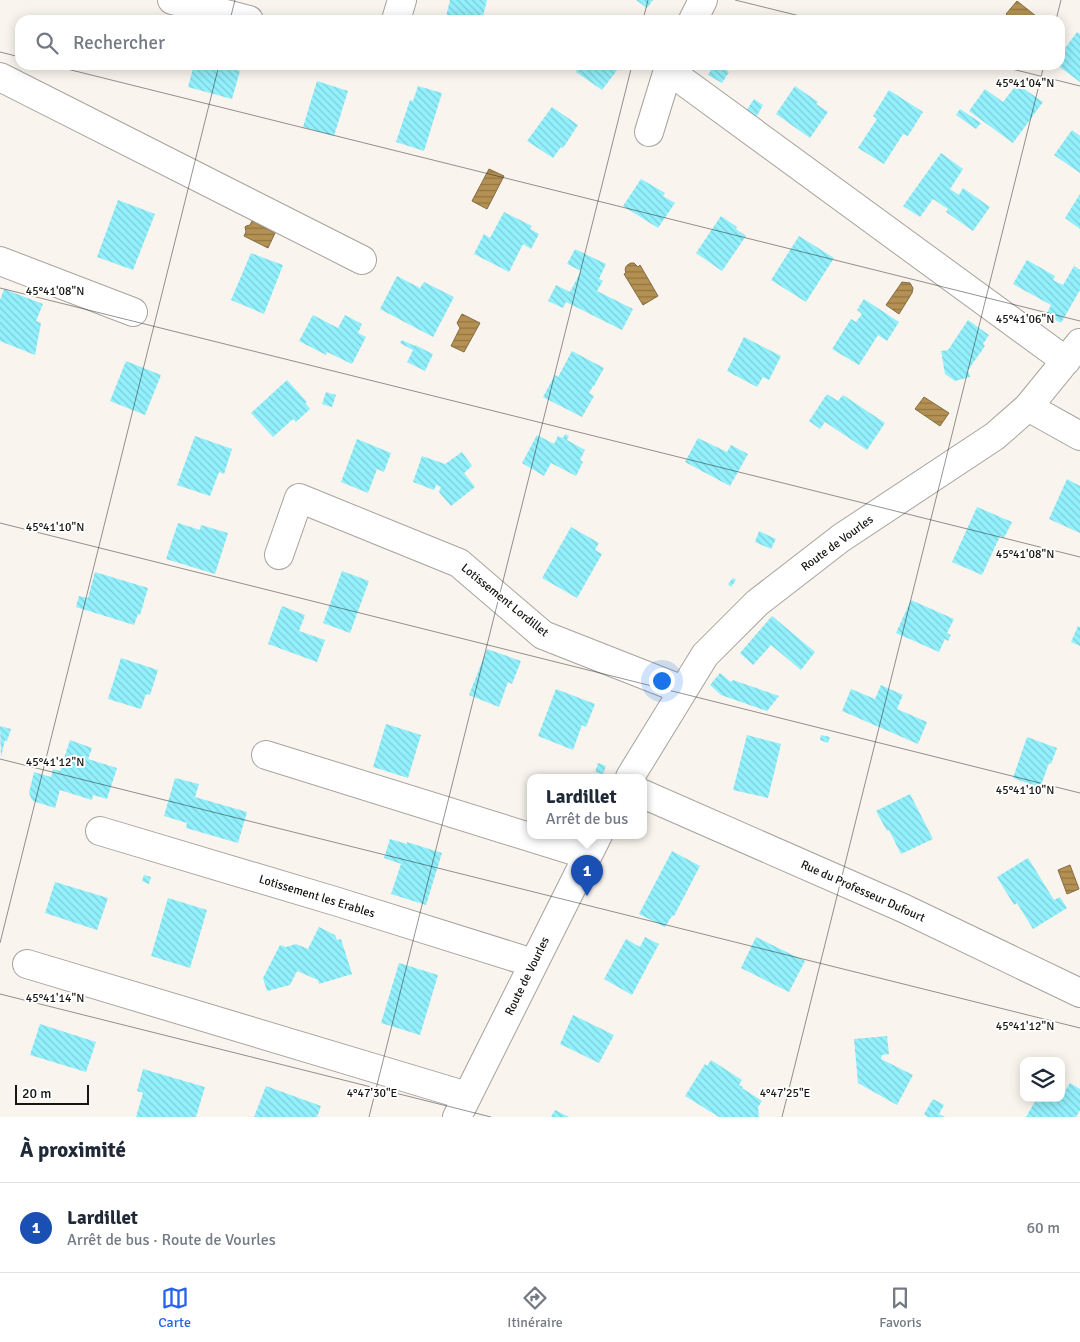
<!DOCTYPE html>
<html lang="fr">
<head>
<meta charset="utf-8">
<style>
  body { margin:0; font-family:Signika,sans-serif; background:#f6f6f7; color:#1f2937 }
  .controls { position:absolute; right:15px; bottom:15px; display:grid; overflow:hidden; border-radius:10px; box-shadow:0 2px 12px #0003 }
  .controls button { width:45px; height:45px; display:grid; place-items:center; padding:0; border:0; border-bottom:1px solid #e0e1e3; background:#fff; color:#1f2937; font:25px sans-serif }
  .scale { position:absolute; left:15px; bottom:12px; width:74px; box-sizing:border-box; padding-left:5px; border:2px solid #161512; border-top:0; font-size:14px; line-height:18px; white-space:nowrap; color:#161512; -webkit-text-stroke:4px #fff; paint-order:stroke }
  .you { position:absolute; left:661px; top:680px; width:18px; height:18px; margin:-12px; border:4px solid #fff; border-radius:50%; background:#1a73e8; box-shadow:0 0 0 8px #1a73e833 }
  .badge { display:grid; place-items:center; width:32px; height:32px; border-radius:50%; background:#2563eb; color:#fff; font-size:16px; font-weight:700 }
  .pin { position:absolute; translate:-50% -41px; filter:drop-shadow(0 1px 2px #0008) }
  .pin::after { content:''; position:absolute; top:26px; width:18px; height:15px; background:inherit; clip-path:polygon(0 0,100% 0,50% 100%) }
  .popup { position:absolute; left:527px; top:774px; width:120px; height:65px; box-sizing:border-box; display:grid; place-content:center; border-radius:10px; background:#fff; filter:drop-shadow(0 1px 4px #0005); font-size:16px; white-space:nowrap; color:#747a83 }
  .popup b { font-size:19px; color:#1f2937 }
  .popup::after { content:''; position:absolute; left:50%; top:100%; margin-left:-10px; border:10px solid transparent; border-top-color:#fff }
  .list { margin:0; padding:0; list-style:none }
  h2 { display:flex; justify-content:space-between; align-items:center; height:65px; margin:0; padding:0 20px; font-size:21px }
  h2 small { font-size:16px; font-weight:400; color:#747a83 }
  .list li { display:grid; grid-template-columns:32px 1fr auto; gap:15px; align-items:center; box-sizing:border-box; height:90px; padding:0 20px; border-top:1px solid #e0e1e3 }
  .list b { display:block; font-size:19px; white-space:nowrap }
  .list p { margin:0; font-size:16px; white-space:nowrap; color:#747a83 }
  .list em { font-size:16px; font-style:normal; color:#747a83 }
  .icon { flex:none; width:28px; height:28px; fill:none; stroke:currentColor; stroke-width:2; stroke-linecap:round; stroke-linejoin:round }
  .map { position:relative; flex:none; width:1080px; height:1117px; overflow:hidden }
  .search { position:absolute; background:#fff; box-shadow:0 2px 12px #0003; left:15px; right:15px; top:15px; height:55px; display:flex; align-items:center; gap:12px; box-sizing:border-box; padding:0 18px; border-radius:15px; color:#747a83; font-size:19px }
  .sheet { height:155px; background:#fff }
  nav { display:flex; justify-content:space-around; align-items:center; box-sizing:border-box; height:70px; border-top:1px solid #e0e1e3; background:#fff; font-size:14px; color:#747a83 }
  nav a { display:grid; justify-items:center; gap:2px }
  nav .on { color:#2563eb }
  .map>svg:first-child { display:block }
</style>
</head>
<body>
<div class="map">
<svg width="1080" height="1117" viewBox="0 0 1080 1117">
  <defs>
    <pattern id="water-rules" width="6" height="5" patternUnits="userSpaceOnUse" patternTransform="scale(1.25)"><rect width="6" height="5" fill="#b49153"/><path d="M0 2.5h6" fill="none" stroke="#917543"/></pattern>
    <pattern id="building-back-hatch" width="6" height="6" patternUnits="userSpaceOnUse" patternTransform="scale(1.25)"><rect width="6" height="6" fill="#92f0fc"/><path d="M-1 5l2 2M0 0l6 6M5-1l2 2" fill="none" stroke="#7dcdd7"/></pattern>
  </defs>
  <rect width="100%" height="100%" fill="#f9f4ed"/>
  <!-- water -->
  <g fill="url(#water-rules)" stroke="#856c40">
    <polygon points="1017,1 1041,20 1014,20 1006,14"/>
    <polygon points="489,169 504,176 487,209 472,201"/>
    <polygon points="252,221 275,233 268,248 244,236 246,232 245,227 246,226 250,225"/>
    <path d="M 631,263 L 634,263 L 638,267 L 640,265 L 658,296 L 643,305 L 624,274 L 626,273 C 624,268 626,265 631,263 Z"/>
    <polygon points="902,282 910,283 913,288 912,293 899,314 886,305 900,285"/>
    <polygon points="462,314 480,323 464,352 451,346 460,328 457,323"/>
    <polygon points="924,397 949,413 940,426 915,409"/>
    <polygon points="1070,865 1079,889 1067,894 1058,870"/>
  </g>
  <!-- building -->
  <g fill="url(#building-back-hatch)">
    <polygon points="450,0 487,0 482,20 459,20 446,17"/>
    <polygon points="636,0 653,0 647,8"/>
    <polygon points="731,15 741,20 728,20"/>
    <polygon points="1077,32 1080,34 1080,82 1057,65 1060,65 1060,55"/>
    <polygon points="194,65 220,65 240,71 232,99 188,87"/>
    <polygon points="580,65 621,65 602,90 576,72"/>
    <polygon points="714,65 718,65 729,72 722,83 708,75"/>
    <polygon points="317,81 348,91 334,136 303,127"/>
    <polygon points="1017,84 1043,102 1013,143 969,111 985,89 1003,102"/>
    <polygon points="418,86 442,93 424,151 396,142 410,100 413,101"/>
    <polygon points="795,86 818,102 816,104 828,112 810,138 776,114"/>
    <polygon points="889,90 923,112 908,136 903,134 884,164 858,148 877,119 873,116"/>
    <polygon points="754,99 763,105 754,121 744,114"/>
    <polygon points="552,107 578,125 563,148 561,147 553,158 527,141"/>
    <polygon points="960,109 981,123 976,129 956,115"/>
    <polygon points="1072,130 1080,136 1080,173 1054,155"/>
    <polygon points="941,153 963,169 950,189 959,195 963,188 990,207 973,231 946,212 948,209 933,199 920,217 903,206"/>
    <polygon points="641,179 665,193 663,196 675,203 658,228 623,206"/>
    <polygon points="1080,194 1080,229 1065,218"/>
    <polygon points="118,200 155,214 133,270 97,257"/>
    <polygon points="504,212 532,226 530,229 539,234 531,249 523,244 509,272 474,254 484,234 490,238"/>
    <polygon points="721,216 737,227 736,229 746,236 722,271 696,253"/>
    <polygon points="799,236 834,258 806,302 771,280"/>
    <polygon points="575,249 606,264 599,279 603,281 597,291 633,309 622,330 566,302 563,308 548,301 556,285 570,292 581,271 567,264"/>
    <polygon points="251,253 283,265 264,314 231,300"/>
    <polygon points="1027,260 1055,276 1053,280 1063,285 1074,266 1080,270 1080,290 1061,323 1046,315 1051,305 1013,284"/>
    <polygon points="397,276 420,288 424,282 454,297 433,337 380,309"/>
    <polygon points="4,289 43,304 36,321 41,323 35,355 0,341 0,300"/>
    <polygon points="864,299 899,322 887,341 878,335 859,365 832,349 851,319 856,322 862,314 857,310"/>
    <polygon points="313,315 338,328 345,315 362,324 358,333 366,337 352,364 327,352 326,355 299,341"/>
    <polygon points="968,320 989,335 983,344 985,346 968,370 970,377 955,381 945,374 941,351 948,350"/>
    <polygon points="744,337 781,356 769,380 763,377 757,387 727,371"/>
    <polygon points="402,340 415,346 415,345 433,354 425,371 407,362 413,350 400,343"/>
    <polygon points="572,351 604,368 594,386 593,386 589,393 594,396 582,417 543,397 555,375 558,377"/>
    <polygon points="126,361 161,375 145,415 110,401"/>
    <polygon points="287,380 307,402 305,403 310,409 296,422 293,419 273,437 251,413"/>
    <polygon points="326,392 336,395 332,407 322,404"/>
    <polygon points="827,394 838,401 843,395 885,423 867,450 825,422 820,429 809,421"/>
    <polygon points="565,434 569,436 567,440 585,450 580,460 583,462 576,476 551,463 544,476 522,463 537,435 554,444 558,436 563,438"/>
    <polygon points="195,436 232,449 224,474 219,472 210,496 177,485"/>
    <polygon points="698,438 727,452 731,445 748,454 730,486 685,462"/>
    <polygon points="357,439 391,453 384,472 377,469 368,493 341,482"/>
    <polygon points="462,452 472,466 464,473 475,487 451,506 439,492 441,487 436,485 434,490 413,482 422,456 445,464"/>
    <polygon points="1067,479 1080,486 1080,533 1049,519"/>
    <polygon points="977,507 1012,522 1004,538 1000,536 982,575 952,562"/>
    <polygon points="178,523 200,530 201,525 228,533 215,574 166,559"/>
    <polygon points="571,527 599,543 595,550 602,554 577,598 542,578"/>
    <polygon points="759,531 776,539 771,549 755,542"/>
    <polygon points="342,571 369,581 350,633 323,623"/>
    <polygon points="95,572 148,588 140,615 138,614 134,625 76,607 79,596 88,598"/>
    <polygon points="733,578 736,580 731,587 728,584"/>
    <polygon points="911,600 954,619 947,633 951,635 948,641 945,639 939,652 896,633"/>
    <polygon points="282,606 305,615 299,631 325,640 317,662 268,644"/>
    <polygon points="772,616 815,652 801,670 771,645 753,665 740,653"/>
    <polygon points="1078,626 1080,627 1080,646 1071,642"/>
    <polygon points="487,649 521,661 512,684 508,682 499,707 469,695"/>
    <polygon points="121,658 158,670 150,695 146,694 141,709 108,699"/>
    <polygon points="720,673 731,682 733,680 779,696 767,711 721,695 710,685"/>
    <polygon points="881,685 903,695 897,709 927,722 918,744 842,711 851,689 875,699"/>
    <polygon points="556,689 595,704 586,727 582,725 573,750 538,736"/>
    <polygon points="386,724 421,735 408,778 373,767"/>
    <polygon points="0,726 11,729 7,741 5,740 1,757"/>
    <polygon points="747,735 781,744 768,798 733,790"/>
    <polygon points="821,735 830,737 828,743 820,740"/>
    <polygon points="1027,737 1057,748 1051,764 1049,763 1040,788 1013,778"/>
    <polygon points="70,740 92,748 88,759 117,768 107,799 93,795 92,800 60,790 55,808 36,802 32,800 29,793 34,772 51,777 53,769 60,771"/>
    <polygon points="598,763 606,766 603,774 595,772"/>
    <polygon points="175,778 199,784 195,797 247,812 238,843 186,828 187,823 164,816"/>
    <polygon points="910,794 933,839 901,854 889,830 887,831 876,811"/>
    <polygon points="390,839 407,844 407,842 442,853 426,905 391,894 401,864 384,858"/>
    <polygon points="672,851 700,866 674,916 672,916 665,927 639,914"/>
    <polygon points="1028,858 1054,900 1060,897 1067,908 1033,929 1017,903 1014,905 997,877"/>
    <polygon points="144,875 151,877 149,884 142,881"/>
    <polygon points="55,882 108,898 97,930 45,913"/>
    <polygon points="168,898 207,910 190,968 151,956"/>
    <polygon points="319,927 335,935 337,940 341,939 352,974 319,984 318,980 297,971 290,985 267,991 263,978 280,945 286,947 296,944 308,949"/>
    <polygon points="645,937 659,944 632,995 604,979 626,939 640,947"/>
    <polygon points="756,937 805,961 789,992 741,968"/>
    <polygon points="399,963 438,975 420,1035 381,1023"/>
    <polygon points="573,1015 614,1035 599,1063 560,1044"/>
    <polygon points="40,1024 96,1042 86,1072 30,1055"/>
    <polygon points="887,1036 889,1054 882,1055 881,1059 913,1075 897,1105 858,1083 854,1039"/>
    <polygon points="711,1060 742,1080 739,1085 743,1087 742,1088 762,1101 758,1107 759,1117 719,1117 685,1096 705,1064 707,1066"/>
    <polygon points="143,1069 205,1087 196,1117 136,1117 143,1093 137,1091"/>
    <polygon points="1070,1083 1080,1089 1080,1110 1076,1117 1026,1117 1037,1098 1061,1098 1061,1088 1065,1091"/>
    <polygon points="266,1086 321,1106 317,1117 254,1117"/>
    <polygon points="933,1099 944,1105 939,1114 945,1117 928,1117 924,1114"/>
    <polygon points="555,1110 569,1117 551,1117"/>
  </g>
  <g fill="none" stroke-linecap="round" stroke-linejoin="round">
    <defs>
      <g id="minor">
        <polyline points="172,0 249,20"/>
        <polyline points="396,20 402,0"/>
        <polyline points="693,20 703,0"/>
        <polyline points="670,65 668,70 1066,361"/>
        <polyline points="0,77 362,260"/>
        <polyline points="649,132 668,70"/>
        <polyline points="0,261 133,312"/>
        <polyline points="1028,407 1080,436"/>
        <polyline points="279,555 299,498 459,563 543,635 683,690"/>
        <polyline points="266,755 587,855"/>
        <polyline points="630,777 705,655 757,603 841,538 995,436 1028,407 1080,343"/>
        <polyline points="643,794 903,908 1080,993"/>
        <polyline points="100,831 338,902 533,963"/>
        <polyline points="27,964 467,1096"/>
        <polyline points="457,1117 598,835"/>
      </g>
    </defs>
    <!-- minor casing -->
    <use href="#minor" stroke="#a7a39d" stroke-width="30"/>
    <!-- minor -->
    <use href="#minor" stroke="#fff" stroke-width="28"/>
  </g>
  <!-- ticks -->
  <path fill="none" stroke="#161512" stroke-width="1" stroke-opacity="0.45" d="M 735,0 L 816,20M 230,20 L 235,0M 643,20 L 648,0M 1056,20 L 1061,0M 0,52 L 20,57M 51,65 L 1080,321M 996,65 L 1080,86M 0,288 L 1080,557M 0,523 L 1080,793M 0,759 L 1080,1028M 0,943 L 219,65M 0,994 L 491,1117M 369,1117 L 632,65M 782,1117 L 1044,65"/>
  <g text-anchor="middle" stroke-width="4" stroke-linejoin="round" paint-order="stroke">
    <!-- street labels -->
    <g font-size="12" fill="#161512" stroke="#fff">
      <text transform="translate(837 543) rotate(-36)" y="4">Route de Vourles</text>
      <text transform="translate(505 600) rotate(39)" y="4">Lotissement Lordillet</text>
      <text transform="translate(863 891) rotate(24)" y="4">Rue du Professeur Dufourt</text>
      <text transform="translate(317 896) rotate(17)" y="4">Lotissement les Erables</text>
      <text transform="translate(527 976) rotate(-64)" y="4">Route de Vourles</text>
    </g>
  </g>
  <g font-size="12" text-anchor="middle" fill="#161512" stroke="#fff" stroke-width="4" stroke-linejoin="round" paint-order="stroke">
    <text x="1025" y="87">45°41'04"N</text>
    <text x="55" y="295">45°41'08"N</text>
    <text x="1025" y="323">45°41'06"N</text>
    <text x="55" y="531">45°41'10"N</text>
    <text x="1025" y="558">45°41'08"N</text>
    <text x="55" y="766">45°41'12"N</text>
    <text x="1025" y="794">45°41'10"N</text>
    <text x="55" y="1002">45°41'14"N</text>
    <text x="1025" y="1030">45°41'12"N</text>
    <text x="372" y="1097">4°47'30"E</text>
    <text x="785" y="1097">4°47'25"E</text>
  </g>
</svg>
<div class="controls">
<button><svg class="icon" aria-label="layers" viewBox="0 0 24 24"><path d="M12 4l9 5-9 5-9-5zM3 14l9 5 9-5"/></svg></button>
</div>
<div class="scale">20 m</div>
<div class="you"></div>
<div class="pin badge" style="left:587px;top:896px;background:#1a4fb4">1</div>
<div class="popup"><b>Lardillet</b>Arrêt de bus</div>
<div class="search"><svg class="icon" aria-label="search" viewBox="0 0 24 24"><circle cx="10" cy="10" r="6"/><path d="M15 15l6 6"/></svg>Rechercher</div>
</div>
<section class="sheet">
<h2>À proximité<small></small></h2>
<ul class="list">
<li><span class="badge" style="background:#1a4fb4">1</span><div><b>Lardillet</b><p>Arrêt de bus · Route de Vourles</p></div><em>60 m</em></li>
</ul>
</section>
<nav>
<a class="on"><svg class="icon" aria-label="map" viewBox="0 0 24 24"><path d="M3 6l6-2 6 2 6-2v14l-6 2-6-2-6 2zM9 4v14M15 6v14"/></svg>Carte</a>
<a><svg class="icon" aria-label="directions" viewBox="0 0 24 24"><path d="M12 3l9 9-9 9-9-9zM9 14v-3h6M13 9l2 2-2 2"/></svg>Itinéraire</a>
<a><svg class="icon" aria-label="saved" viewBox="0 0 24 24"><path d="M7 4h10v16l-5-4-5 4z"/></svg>Favoris</a>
</nav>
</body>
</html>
